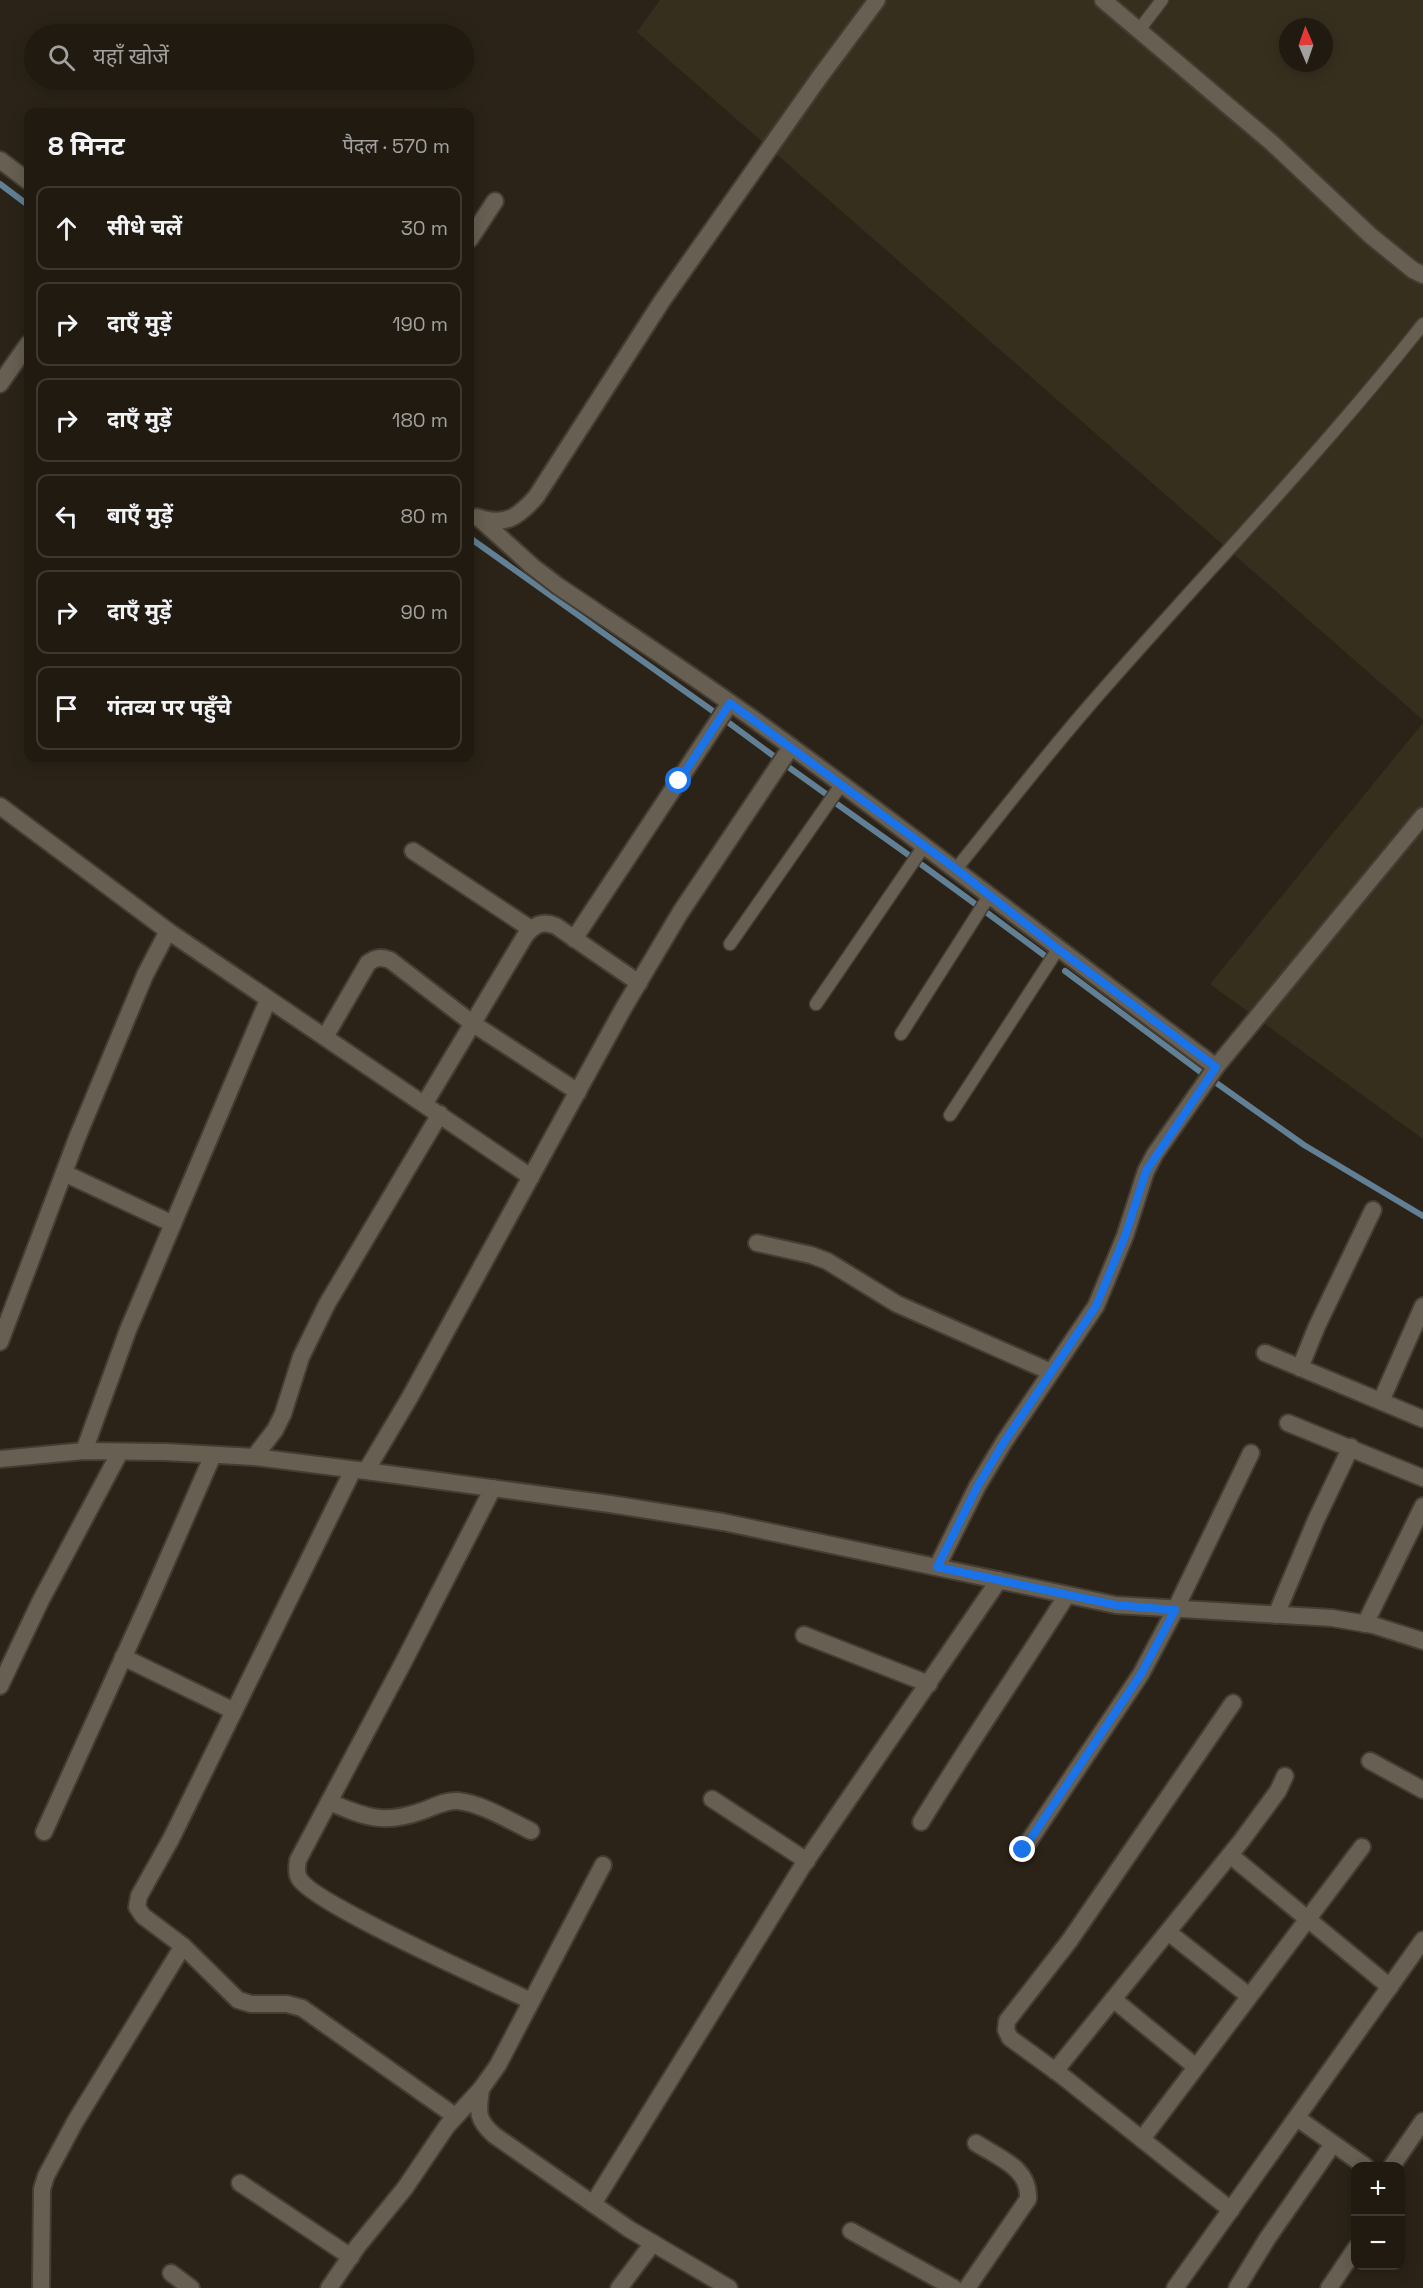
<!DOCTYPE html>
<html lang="hi">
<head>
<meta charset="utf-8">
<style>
  body { margin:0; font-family:"Space Grotesk","Noto Sans Devanagari",sans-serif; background:#28231a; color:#f1f3f6 }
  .controls { position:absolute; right:18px; bottom:18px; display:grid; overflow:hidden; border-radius:12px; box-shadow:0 3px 15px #0003 }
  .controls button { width:54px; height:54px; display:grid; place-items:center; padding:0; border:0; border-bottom:2px solid #3d3831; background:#201a11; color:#f1f3f6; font:30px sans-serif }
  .compass { position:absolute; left:1279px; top:18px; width:54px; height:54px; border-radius:50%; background:#201a11; box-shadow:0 3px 15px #0003; rotate:358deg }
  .stop { position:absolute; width:18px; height:18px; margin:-14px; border:4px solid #1a73e8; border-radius:50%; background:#fff }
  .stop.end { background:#1a73e8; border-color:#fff; box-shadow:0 2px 6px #0008 }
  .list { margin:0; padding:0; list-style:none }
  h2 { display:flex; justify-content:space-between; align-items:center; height:78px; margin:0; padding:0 24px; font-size:26px }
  h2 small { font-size:20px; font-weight:400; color:#a2a19f }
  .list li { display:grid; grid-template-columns:39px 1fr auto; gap:18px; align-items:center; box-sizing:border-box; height:84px; margin:0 12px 12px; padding:0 12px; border:2px solid #3d3831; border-radius:12px }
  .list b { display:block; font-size:22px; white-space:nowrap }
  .list em { font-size:20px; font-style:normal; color:#a2a19f }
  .icon { flex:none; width:33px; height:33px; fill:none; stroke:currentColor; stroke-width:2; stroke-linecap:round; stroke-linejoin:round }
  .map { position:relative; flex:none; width:1423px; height:2288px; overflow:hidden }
  .search { position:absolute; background:#201a11; box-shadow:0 3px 15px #0003; left:24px; top:24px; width:450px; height:66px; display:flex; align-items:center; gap:15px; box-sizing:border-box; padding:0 21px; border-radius:33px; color:#a2a19f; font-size:22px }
  .panel { position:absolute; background:#201a11; box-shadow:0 3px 15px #0003; left:24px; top:108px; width:450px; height:654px; border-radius:12px }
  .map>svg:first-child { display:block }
</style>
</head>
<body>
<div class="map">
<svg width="1423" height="2288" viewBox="0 0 1423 2288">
  <rect width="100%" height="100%" fill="#2b2317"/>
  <!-- industrial -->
  <g fill="#372f1e" fill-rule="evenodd">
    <path d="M 660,0 L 1423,0 L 1423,720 L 637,32 ZM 1288,27 L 1324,27 L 1324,63 L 1288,63 Z"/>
    <polygon points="1423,723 1423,1139 1210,984"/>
  </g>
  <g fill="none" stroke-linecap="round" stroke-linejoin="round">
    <!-- stream -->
    <g stroke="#618095" stroke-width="6">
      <polyline points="0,184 28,205"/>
      <polyline points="470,538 717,714"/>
      <polyline points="725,720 775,757"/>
      <polyline points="787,766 826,794"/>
      <polyline points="837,804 910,856"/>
      <polyline points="922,865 978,906"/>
      <polyline points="986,912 1048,958"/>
      <polyline points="1065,971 1202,1073"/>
      <polyline points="1215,1082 1304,1145 1423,1216"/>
    </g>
    <defs>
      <g id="service">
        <polyline points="1139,30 1162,0"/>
        <path d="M 956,869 C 1000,815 1042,760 1088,707 C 1199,579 1318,457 1423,324"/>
        <polyline points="730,944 841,785"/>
        <polyline points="816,1004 924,846"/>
        <polyline points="901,1034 989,896"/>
        <polyline points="950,1115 1058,949"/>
      </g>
      <g id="minor">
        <polyline points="1103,0 1272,143 1371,236 1413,270 1423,275"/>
        <polyline points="0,160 28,181"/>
        <polyline points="470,239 495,201"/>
        <polyline points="0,384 28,344"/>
        <path d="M 477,517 C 505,527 518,517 536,497 L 662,301 L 819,78 L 877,0"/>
        <path d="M 479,518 L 532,566 L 558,586 C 622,629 686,671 749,716 C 907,830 1060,951 1216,1067"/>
        <polyline points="0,806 168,931 531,1177"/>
        <polyline points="413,851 531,929"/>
        <polyline points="574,939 730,703"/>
        <path d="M 325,1037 L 368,963 C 376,957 381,957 390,960 L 472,1023 L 578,1092"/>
        <path d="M 425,1103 L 525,936 C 534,925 542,920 556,926 L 639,983"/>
        <polyline points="64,1173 173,1224"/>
        <polyline points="757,1243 811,1255 827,1261 897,1304 1051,1372"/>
        <polyline points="0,1342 77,1138 145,975 168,931"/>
        <polyline points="1265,1353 1423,1419"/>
        <polyline points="1300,1368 1317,1326 1373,1210"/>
        <polyline points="1381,1401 1423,1306"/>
        <polyline points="1288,1423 1423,1478"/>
        <polyline points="84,1451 128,1330 268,1000"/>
        <polyline points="254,1457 275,1430 283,1414 301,1357 327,1304 440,1114"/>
        <polyline points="353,1470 171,1839 139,1896 137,1907 143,1916 183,1946 238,2000 251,2004 287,2004 302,2008 455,2116"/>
        <polyline points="366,1471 410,1397 623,1009 680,913 791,747"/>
        <path d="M 493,1488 L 403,1663 L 298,1860 C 297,1866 296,1873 299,1878 C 311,1903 496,1984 531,2001"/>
        <polyline points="937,1567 977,1487 1004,1442 1096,1306 1125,1236 1146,1171 1155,1154 1216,1067 1423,816"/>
        <polyline points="1276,1615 1316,1520 1351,1447"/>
        <polyline points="1365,1624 1423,1506"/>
        <polyline points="804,1635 929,1684"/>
        <polyline points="123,1657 234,1711"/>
        <polyline points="0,1686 41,1600 120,1452"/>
        <polyline points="1370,1761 1423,1790"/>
        <polyline points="712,1799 807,1861"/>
        <path d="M 329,1802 C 365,1817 383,1825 422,1811 C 434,1807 445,1800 458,1801 C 483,1804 508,1820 531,1831"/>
        <path d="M 921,1822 C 968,1745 1019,1671 1067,1595"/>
        <polyline points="44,1832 150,1599 213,1455"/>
        <polyline points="1023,1850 1141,1674 1175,1610 1251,1453"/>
        <polyline points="1230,1855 1390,1987"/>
        <polyline points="1168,1932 1249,1996"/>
        <polyline points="1113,1999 1196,2067"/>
        <polyline points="1055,2071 1242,1840 1278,1791 1285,1776"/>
        <path d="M 481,2089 C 478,2112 476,2119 494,2135 L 629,2229 L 729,2288"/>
        <polyline points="1297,2118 1365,2166"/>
        <polyline points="1142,2139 1362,1847"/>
        <polyline points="1392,2166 1423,2121"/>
        <polyline points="240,2183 351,2257"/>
        <polyline points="593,2204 802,1867 999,1580"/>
        <polyline points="1231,2210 1061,2075 1010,2038 1006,2030 1007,2021 1070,1940 1233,1703"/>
        <polyline points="851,2231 954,2288"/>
        <polyline points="171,2273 191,2288"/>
        <polyline points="41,2288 42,2189 46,2176 75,2122 183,1946"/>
        <polyline points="329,2288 357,2247 405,2188 447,2126 481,2089 498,2065 603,1865"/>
        <polyline points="619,2288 653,2243"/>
        <path d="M 967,2288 L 1028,2199 C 1030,2168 999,2158 976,2143"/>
        <polyline points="1175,2288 1423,1940"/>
        <polyline points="1237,2288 1267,2239 1333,2144"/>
        <polyline points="1329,2288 1356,2248"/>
      </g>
      <polyline id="tertiary" points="0,1459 84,1451 166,1452 254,1457 366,1471 610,1504 723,1522 1116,1605 1332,1618 1373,1625 1423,1641"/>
    </defs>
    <!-- service casing -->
    <use href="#service" stroke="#443d34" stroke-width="15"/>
    <!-- minor casing -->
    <use href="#minor" stroke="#443d34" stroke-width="20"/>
    <!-- tertiary casing -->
    <use href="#tertiary" stroke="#443d34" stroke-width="20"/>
    <!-- service -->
    <use href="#service" stroke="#675f51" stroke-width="12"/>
    <!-- minor -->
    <use href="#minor" stroke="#675f51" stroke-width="16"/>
    <!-- tertiary -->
    <use href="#tertiary" stroke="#675f51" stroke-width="16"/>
  </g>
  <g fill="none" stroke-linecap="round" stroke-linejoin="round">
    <!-- route -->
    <polyline stroke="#1a73e8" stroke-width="8" points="679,781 730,703 956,869 1058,949 1216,1067 1146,1171 1125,1236 1096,1306 1004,1442 977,1487 937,1567 1116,1605 1175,1610 1141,1674 1023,1850"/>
  </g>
</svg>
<div class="controls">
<button>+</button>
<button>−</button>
</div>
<svg class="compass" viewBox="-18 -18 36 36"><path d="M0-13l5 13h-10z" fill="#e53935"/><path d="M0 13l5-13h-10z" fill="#a2a19f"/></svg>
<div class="stop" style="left:679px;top:781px"></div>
<div class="stop end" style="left:1023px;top:1850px"></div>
<div class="search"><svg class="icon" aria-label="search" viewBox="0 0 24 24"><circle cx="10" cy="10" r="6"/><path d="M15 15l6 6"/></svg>यहाँ खोजें</div>
<section class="panel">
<h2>8 मिनट<small>पैदल · 570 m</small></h2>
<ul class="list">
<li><svg class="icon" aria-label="ahead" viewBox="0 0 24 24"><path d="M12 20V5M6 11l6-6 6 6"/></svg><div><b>सीधे चलें</b></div><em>30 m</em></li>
<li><svg class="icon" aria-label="right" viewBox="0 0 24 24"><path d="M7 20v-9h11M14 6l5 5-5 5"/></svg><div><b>दाएँ मुड़ें</b></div><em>190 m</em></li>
<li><svg class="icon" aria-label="right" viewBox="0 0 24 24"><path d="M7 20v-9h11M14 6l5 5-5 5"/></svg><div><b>दाएँ मुड़ें</b></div><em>180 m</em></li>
<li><svg class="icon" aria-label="left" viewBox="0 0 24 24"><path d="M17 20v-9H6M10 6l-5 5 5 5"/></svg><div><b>बाएँ मुड़ें</b></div><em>80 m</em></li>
<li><svg class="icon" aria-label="right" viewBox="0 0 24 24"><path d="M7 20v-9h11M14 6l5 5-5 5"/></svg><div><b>दाएँ मुड़ें</b></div><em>90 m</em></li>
<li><svg class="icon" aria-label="arrive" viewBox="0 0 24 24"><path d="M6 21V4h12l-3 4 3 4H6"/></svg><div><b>गंतव्य पर पहुँचे</b></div></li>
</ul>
</section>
</div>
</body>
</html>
